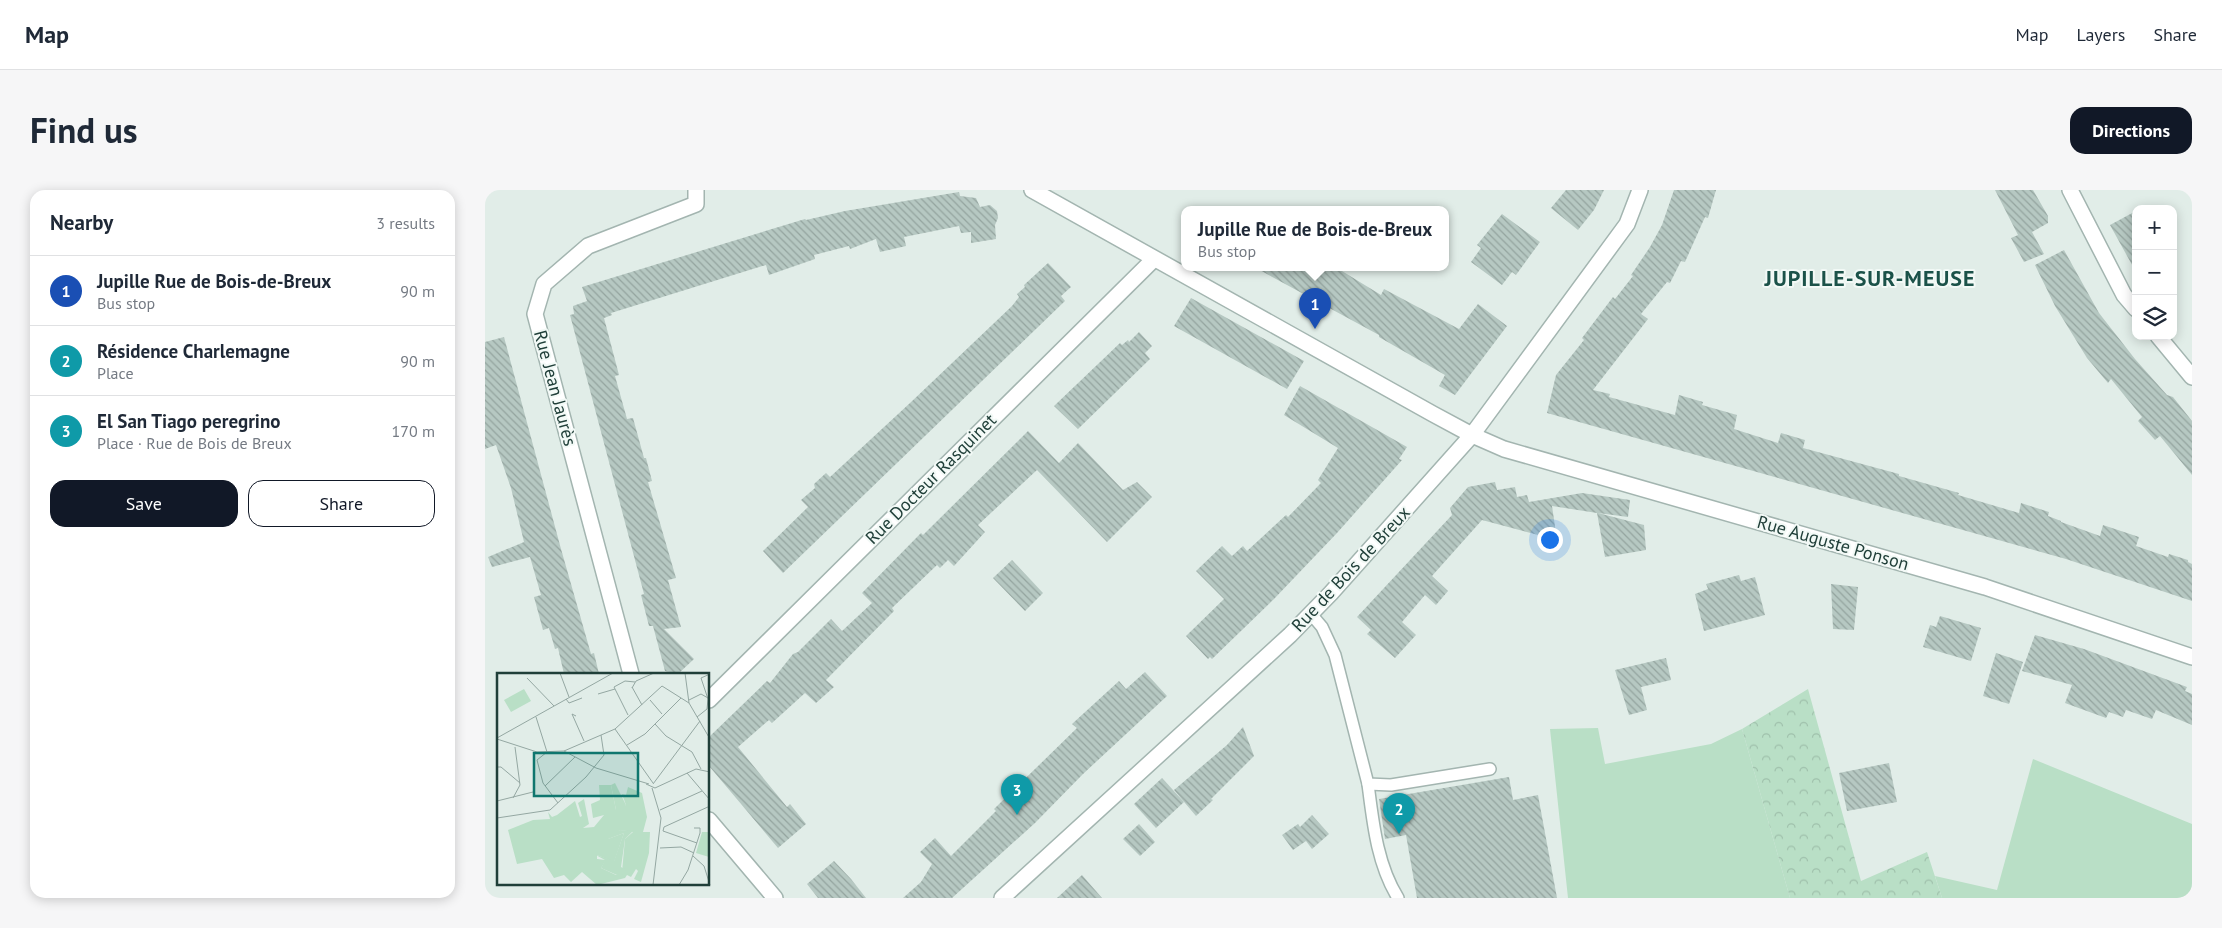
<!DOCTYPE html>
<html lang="en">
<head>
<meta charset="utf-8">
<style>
  body { margin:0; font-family:"PT Sans",sans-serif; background:#f6f6f7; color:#1f2937 }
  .controls { position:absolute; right:15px; top:15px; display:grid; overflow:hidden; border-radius:10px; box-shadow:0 2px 12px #0003 }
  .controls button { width:45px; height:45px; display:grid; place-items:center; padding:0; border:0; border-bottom:1px solid #e0e1e3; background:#fff; color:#1f2937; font:25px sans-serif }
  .you { position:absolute; left:1064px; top:349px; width:18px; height:18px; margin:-12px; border:4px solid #fff; border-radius:50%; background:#1a73e8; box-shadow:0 0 0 8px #1a73e833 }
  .badge { display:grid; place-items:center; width:32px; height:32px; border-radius:50%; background:#111827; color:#fff; font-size:16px; font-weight:700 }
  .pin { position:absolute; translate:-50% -41px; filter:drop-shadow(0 1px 2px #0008) }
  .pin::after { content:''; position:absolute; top:26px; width:18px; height:15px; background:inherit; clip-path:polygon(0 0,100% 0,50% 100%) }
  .popup { position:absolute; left:696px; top:16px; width:268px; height:65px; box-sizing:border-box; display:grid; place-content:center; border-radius:10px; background:#fff; filter:drop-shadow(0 1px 4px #0005); font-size:16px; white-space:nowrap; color:#747a83 }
  .popup b { font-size:19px; color:#1f2937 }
  .popup::after { content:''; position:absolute; left:50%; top:100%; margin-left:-10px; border:10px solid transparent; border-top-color:#fff }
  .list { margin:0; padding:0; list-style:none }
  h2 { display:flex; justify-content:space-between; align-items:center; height:65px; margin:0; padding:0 20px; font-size:21px }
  h2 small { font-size:16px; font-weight:400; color:#747a83 }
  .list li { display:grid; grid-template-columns:32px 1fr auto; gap:15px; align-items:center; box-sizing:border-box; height:70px; padding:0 20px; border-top:1px solid #e0e1e3 }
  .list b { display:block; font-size:19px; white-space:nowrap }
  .list p { margin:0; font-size:16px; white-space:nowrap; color:#747a83 }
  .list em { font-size:16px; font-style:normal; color:#747a83 }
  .actions { display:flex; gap:10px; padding:15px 20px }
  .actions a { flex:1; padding:11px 0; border:1px solid #111827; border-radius:15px; text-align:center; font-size:18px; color:#111827 }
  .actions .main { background:#111827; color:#fff }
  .icon { flex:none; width:28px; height:28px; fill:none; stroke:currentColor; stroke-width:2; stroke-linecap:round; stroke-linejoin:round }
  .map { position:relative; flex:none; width:1707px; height:708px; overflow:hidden; border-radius:15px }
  header { display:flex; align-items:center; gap:30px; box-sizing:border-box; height:70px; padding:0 25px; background:#fff; border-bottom:1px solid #e0e1e3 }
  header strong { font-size:24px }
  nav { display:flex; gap:28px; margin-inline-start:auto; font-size:18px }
  .intro { display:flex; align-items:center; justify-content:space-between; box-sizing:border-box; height:120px; padding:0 30px }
  h1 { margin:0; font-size:35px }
  .button { padding:12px 22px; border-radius:15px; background:#111827; color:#fff; font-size:18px; font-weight:700 }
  main { display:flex; gap:30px; padding:0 30px }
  aside { flex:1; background:#fff; border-radius:15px; box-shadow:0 2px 12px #0003 }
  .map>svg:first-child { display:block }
</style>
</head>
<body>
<header>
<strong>Map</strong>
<nav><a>Map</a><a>Layers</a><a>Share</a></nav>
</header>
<div class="intro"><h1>Find us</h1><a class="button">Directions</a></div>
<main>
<aside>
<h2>Nearby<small>3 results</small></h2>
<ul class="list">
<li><span class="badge" style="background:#1a4fb4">1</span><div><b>Jupille Rue de Bois-de-Breux</b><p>Bus stop</p></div><em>90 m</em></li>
<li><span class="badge" style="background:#0f9aa8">2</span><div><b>Résidence Charlemagne</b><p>Place</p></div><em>90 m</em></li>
<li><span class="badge" style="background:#0f9aa8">3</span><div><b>El San Tiago peregrino</b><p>Place · Rue de Bois de Breux</p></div><em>170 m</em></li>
</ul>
<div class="actions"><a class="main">Save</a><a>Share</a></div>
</aside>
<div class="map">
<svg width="1707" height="708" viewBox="0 0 1707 708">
  <defs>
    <pattern id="forest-crowns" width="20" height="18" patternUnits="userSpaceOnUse" patternTransform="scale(1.25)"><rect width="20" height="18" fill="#b9dfc6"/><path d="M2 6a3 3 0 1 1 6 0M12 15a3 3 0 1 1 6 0" fill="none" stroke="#9fc0ab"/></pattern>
    <pattern id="building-back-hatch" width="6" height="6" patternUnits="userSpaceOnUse" patternTransform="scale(1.25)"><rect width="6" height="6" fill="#b6c8c2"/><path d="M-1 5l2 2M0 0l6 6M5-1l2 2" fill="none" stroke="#94a49f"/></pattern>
  </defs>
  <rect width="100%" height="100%" fill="#e1ede8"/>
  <!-- green -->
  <g fill="#b9dfc6">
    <polygon points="1113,538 1120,574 1226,554 1257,539 1305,708 1083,708 1065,539"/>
    <polygon points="1548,569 1707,634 1707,708 1457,708 1450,686 1512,700"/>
  </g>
  <!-- forest -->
  <polygon fill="url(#forest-crowns)" points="1323,499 1376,691 1442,662 1457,708 1305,708 1257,539"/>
  <!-- building -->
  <g fill="url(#building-back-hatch)">
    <polygon points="1081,0 1119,0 1109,20 1093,40 1066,18"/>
    <polygon points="1189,0 1231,0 1223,28 1220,27 1200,72 1196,71 1185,93 1182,92 1156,124 1163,129 1108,200 1125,204 1124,207 1190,225 1194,205 1218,212 1217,215 1252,225 1249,239 1293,253 1296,243 1320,250 1318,258 1414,284 1414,286 1474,303 1473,305 1534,323 1536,313 1564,322 1563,326 1576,331 1576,332 1615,346 1618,335 1654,347 1651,356 1683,367 1684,364 1703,370 1703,372 1707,374 1707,411 1581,369 1062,223 1071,185 1099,150 1097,148 1128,107 1130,109 1148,86 1146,85 1165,57 1177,35"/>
    <polygon points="1510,0 1548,0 1563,26 1563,33 1547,42 1559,64 1539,72 1526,48 1533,45"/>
    <polygon points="474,2 475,6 491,8 495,17 505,15 512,21 513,28 510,35 511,49 486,53 486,42 476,43 474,36 419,47 421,56 395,62 391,49 365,59 364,56 329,65 330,69 284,85 281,75 126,123 127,125 119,128 134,185 130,186 142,229 148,228 159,268 161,268 167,291 163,292 191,388 183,390 196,437 179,439 209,469 193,484 180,481 168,436 164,436 156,405 159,404 85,125 89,124 88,116 102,111 97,97 320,29 321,30 360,21"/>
    <polygon points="1651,21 1651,82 1625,35"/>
    <polygon points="1017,24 1055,52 1031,85 1027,82 1017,95 986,72 996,58 992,55"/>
    <polygon points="1579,60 1614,123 1650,169 1682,205 1688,207 1707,231 1707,285 1675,246 1670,250 1653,231 1657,227 1626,189 1623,193 1602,168 1570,116 1550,75"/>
    <polygon points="563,73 586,97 576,106 580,111 298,383 278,361 323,317 316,310 330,298 329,294 341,283 345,287 425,213 527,116 534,107 532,104 540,97 539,95"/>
    <polygon points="771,78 852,78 896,105 899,99 974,139 993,114 1022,136 970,205 954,196 960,185 894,147 894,145"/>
    <polygon points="706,108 819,171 802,199 689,136"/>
    <polygon points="654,142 667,156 660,163 665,169 593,239 569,216 635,153 637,155 643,150 644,152"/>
    <polygon points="19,147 76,359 106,464 109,463 114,484 79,484 73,458 70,459 64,438 58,440 49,407 56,405 45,367 7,377 3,367 39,352 26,298 11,255 0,259 0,152"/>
    <polygon points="815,196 922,257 914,269 917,270 852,343 789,409 727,469 725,467 723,469 701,446 739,409 711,381 737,356 747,366 758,356 762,361 801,325 803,327 836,293 833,290 853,258 799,225"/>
    <polygon points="543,241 574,273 593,253 638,300 652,292 667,307 622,352 552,280 493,335 500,342 469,376 463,370 455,378 452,375 407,418 409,421 341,490 349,497 331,513 320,503 287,533 284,530 253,557 302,617 305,614 321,634 293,658 224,576 224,547 282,491 285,493 308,464 313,462 346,429 357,441 387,413 377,403 436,343 438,345"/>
    <polygon points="1010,292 1012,300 1030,297 1032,307 1042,305 1044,312 1097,303 1145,310 1143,327 1113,323 1159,335 1161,360 1120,367 1112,323 1067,316 1072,350 997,330 947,386 963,401 951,415 940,405 917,432 931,445 910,468 882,444 886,440 872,427 967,325 965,318 983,297"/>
    <polygon points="527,370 558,403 540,421 508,388"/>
    <polygon points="1254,385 1256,391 1270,387 1280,425 1219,441 1210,404 1223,399 1221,394"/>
    <polygon points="1346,394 1373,397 1369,440 1348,439"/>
    <polygon points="1455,426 1496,438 1486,471 1438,457 1445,435 1451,437"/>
    <polygon points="1550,445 1599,459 1702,497 1700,501 1707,504 1707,535 1671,520 1667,529 1641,520 1638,527 1624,522 1621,528 1580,513 1587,495 1537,481"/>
    <polygon points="1511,463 1538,472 1524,514 1498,506"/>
    <polygon points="1181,468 1186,490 1156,497 1162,520 1144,525 1130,480"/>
    <polygon points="660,482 682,506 598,584 550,633 467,708 418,708 436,692 447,674 435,662 450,648 466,666 511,621 509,619 592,538 587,534 634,491 641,499"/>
    <polygon points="758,537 769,566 726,609 728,610 711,626 689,600 742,555"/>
    <polygon points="1404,573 1412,612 1362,621 1354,583"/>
    <polygon points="1024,587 1028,610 1053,605 1072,708 932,708 921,645 900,649 894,609"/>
    <polygon points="677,588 699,612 671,638 649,614"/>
    <polygon points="827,625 844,644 827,659 821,651 808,660 797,645 813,634 815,637"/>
    <polygon points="654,634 670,652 655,666 638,649"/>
    <polygon points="349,671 366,689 381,708 333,708 322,694"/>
    <polygon points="597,685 617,708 572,708"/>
  </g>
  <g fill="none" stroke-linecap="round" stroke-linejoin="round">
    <defs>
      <g id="service">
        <polyline points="826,424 837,437 850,465 883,594 906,595 1005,579"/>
        <path d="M 883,594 C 888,633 892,674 913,708"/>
      </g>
      <g id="minor">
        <polyline points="1585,0 1639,105 1651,119"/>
        <polyline points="1673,146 1707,187"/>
        <polyline points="987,245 1142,34 1155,0"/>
        <polyline points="146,484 50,124 59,94 103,56 211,14 211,0"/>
        <polyline points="224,510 669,69"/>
        <polyline points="224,630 290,708"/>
      </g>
      <g id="tertiary">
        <polyline points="547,0 948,224 987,245 1019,259 1500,397 1707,467"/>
        <polyline points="517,708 805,445 846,403 987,245"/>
      </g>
    </defs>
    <!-- service casing -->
    <use href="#service" stroke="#a3b5b0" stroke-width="14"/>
    <!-- minor casing -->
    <use href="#minor" stroke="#a3b5b0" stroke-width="18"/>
    <!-- tertiary casing -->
    <use href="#tertiary" stroke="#a3b5b0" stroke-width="18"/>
    <!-- service -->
    <use href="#service" stroke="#fff" stroke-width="11"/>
    <!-- minor -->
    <use href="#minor" stroke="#fff" stroke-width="15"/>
    <!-- tertiary -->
    <use href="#tertiary" stroke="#fff" stroke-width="15"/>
  </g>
  <g text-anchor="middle" stroke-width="4" stroke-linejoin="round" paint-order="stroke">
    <!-- street labels -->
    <g font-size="18" fill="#203f39" stroke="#f2f9f6">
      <text transform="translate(70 198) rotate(75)" y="6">Rue Jean Jaurès</text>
      <text transform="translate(446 289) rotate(-45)" y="6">Rue Docteur Rasquinet</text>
      <text transform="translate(1348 353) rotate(16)" y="6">Rue Auguste Ponson</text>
      <text transform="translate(866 379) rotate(-47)" y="6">Rue de Bois de Breux</text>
    </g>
    <!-- district labels -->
    <g font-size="22" font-weight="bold" letter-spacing="1" fill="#1b5249" stroke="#f2f9f6">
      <text x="1385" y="96">JUPILLE-SUR-MEUSE</text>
    </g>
  </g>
  <!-- overview -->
  <g transform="translate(12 483)">
    <rect width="212" height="212" fill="#e1ede8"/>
    <path d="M 27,16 L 34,28 L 14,39 L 7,27 ZM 102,112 L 114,112 L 119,137 L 129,132 L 125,121 L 129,122 L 131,114 L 145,120 L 150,144 L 146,159 L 153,159 L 152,180 L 144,209 L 137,206 L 141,198 L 139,196 L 134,204 L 130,202 L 128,205 L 100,212 L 85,199 L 74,209 L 67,202 L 57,205 L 45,186 L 20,191 L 11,157 L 36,147 L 53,146 L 51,139 L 55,144 L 60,142 L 78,128 L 83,144 L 85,143 L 81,130 L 87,126 L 92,151 L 86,155 L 97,154 L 107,142 L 96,145 L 94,131 L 103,127 ZM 123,157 L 136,159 L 128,166 L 125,199 L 119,202 L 104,195 L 109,187 L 100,186 L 100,182 L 117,189 L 127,160 L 111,166 ZM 205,159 L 212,159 L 212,184 L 199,180 Z" fill="#b9dfc6" fill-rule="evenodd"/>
    <path d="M 118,110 L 129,132 L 122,138 L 119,137 L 114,112 ZM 123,157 L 136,158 L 128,166 L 124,194 L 129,197 L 128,201 L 120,202 L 104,195 L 108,187 L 97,181 L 117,188 L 127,160 L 111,166 L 117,159 Z" fill="#b9dfc6"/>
    <path fill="none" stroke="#94a7a2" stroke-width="1" d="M 63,0 L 72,24M 188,0 L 192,30 L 213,66M 30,5 L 57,33M 135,14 L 145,32M 135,15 L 139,8 L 157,0M 101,21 L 118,16M 69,26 L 72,30 L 85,25M 153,27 L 165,41M 192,27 L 204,21 L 211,25M 131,42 L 117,14 L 128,8 L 138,9M 79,43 L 75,41 L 87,68M 39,44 L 50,79M 200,44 L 210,36 L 211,26 L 204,5 L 213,1M 158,51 L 169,63 L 195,79 L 204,96M 118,56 L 156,110M 0,65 L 116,0M 0,66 L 40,79 L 67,78 L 118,56 L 165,13 L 192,30M 130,72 L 148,61 L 184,25M 67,78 L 99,95 L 152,111M 50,79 L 40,87 L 46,110 L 61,130M 0,94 L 4,94 L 23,110M 190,100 L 213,127M 149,111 L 158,115 L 199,96 L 213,99M 156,111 L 203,48M 48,113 L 78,84M 155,115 L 164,145 L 156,212M 16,125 L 23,112 L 18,74M 0,128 L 36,119M 163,137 L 205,118M 0,145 L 53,137 L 89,104 L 107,82 L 104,62M 200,170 L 166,158 L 167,154 L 213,133M 163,175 L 184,174 L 197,180M 196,183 L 207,193 L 213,212M 182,212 L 191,197 L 203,160 L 203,155 L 197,155"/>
    <path fill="#0f766e" fill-opacity="0.15" stroke="#0f766e" stroke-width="2.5" d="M 37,80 L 141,80 L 141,123 L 37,123 Z"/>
    <rect width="212" height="212" fill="none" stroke="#203f39" stroke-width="2.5"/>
  </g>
</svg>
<div class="controls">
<button>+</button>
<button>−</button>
<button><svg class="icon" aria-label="layers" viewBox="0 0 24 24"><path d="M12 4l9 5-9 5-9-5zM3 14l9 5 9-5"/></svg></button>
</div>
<div class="you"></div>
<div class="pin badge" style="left:830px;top:139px;background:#1a4fb4">1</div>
<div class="popup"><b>Jupille Rue de Bois-de-Breux</b>Bus stop</div>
<div class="pin badge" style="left:914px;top:644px;background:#0f9aa8">2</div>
<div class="pin badge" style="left:532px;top:625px;background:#0f9aa8">3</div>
</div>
</main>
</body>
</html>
